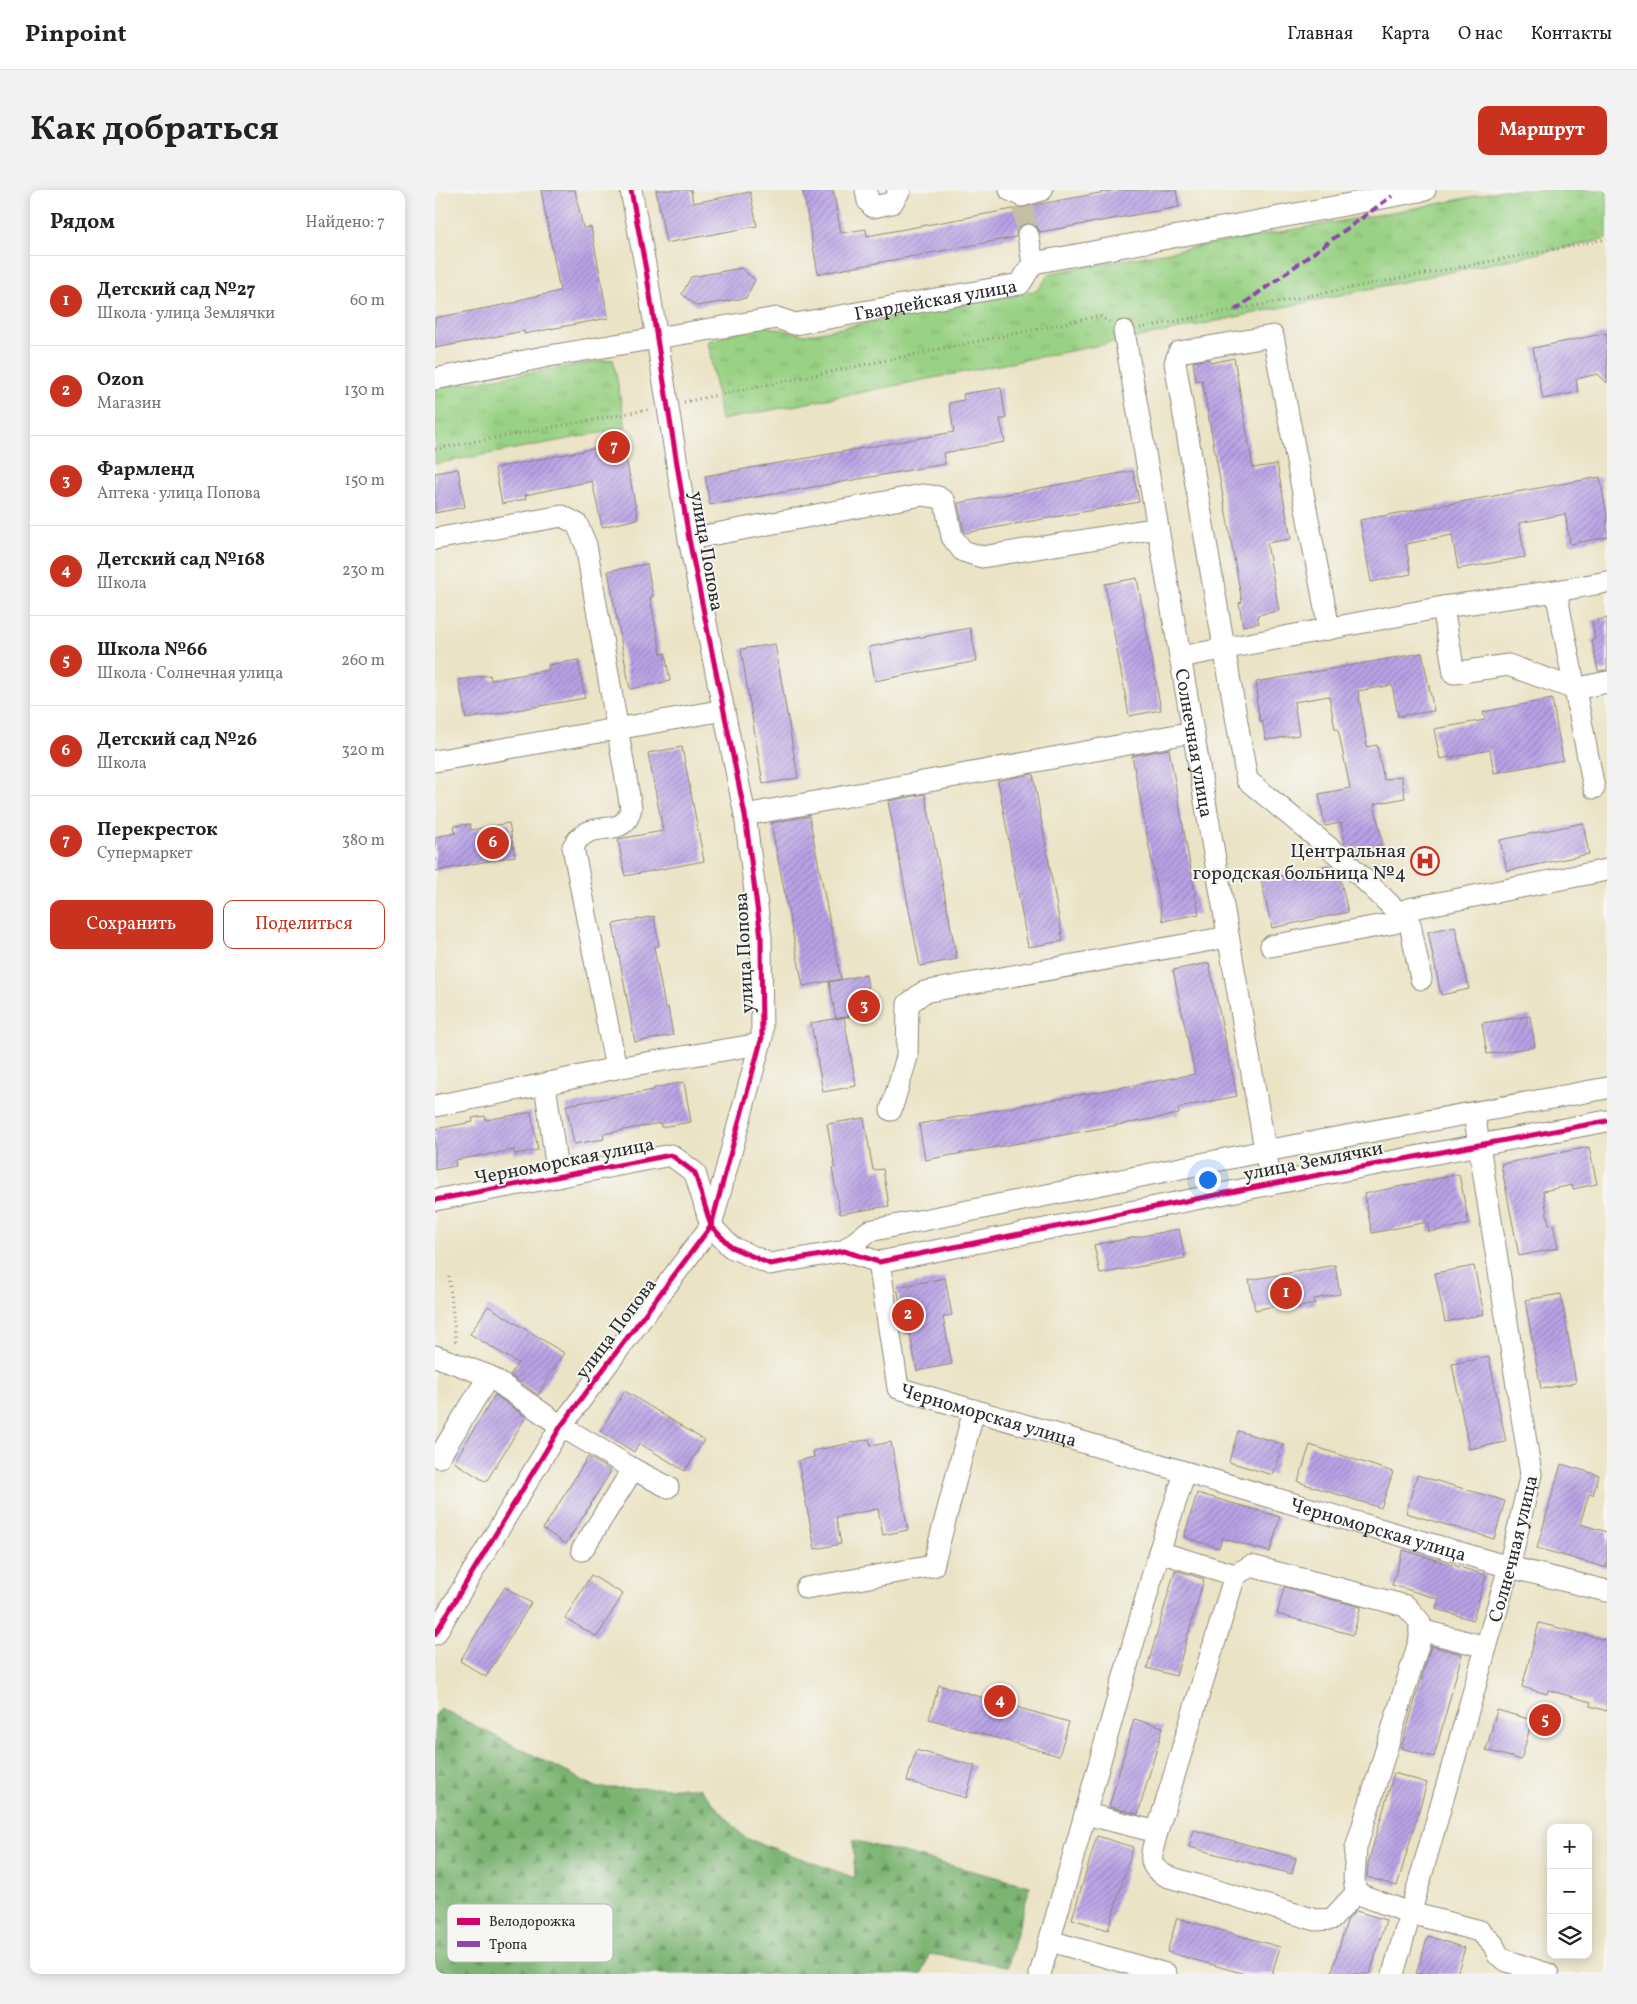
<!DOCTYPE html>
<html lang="ru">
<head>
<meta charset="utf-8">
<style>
  body { margin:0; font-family:Vollkorn,serif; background:#f2f2f2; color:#222 }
  .controls { position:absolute; right:15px; bottom:15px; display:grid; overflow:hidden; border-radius:10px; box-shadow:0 2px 12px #0003 }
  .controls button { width:45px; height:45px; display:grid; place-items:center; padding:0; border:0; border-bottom:1px solid #e0e0e0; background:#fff; color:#222; font:25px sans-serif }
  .you { position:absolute; left:772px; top:989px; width:18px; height:18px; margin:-12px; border:4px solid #fff; border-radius:50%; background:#1a73e8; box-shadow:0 0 0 8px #1a73e833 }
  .badge { display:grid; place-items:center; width:32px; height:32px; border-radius:50%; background:#c8321e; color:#fff; font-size:16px; font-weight:700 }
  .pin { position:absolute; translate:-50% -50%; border:2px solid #fff; box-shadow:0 1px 5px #0006 }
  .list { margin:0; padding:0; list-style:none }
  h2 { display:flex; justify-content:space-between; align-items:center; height:65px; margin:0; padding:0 20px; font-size:21px }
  h2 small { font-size:16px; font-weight:400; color:#767676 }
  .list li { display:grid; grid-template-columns:32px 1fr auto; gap:15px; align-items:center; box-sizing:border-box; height:90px; padding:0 20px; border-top:1px solid #e0e0e0 }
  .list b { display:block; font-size:19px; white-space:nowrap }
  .list p { margin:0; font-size:16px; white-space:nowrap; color:#767676 }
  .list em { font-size:16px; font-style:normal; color:#767676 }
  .actions { display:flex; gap:10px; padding:15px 20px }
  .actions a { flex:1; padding:11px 0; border:1px solid #c8321e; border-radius:10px; text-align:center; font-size:18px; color:#c8321e }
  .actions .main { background:#c8321e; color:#fff }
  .icon { flex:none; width:28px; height:28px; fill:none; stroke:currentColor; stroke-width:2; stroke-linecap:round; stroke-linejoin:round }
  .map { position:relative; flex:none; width:1172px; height:1784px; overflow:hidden; border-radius:10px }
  header { display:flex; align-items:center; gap:30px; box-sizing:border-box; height:70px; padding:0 25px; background:#fff; border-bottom:1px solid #e0e0e0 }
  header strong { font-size:24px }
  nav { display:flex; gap:28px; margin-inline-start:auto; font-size:18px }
  .intro { display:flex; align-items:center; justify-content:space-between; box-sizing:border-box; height:120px; padding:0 30px }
  h1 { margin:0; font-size:35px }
  .button { padding:12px 22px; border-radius:10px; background:#c8321e; color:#fff; font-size:18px; font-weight:700 }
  main { display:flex; gap:30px; padding:0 30px }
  aside { flex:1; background:#fff; border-radius:10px; box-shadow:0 2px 12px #0003 }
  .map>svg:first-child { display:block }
</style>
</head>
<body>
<header>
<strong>Pinpoint</strong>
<nav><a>Главная</a><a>Карта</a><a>О нас</a><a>Контакты</a></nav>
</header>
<div class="intro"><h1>Как добраться</h1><a class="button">Маршрут</a></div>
<main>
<aside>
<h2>Рядом<small>Найдено: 7</small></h2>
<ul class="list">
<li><span class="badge">1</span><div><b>Детский сад №27</b><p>Школа · улица Землячки</p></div><em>60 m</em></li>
<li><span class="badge">2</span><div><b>Ozon</b><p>Магазин</p></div><em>130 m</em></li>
<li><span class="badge">3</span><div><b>Фармленд</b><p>Аптека · улица Попова</p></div><em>150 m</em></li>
<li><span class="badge">4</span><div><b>Детский сад №168</b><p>Школа</p></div><em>230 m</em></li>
<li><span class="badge">5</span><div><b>Школа №66</b><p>Школа · Солнечная улица</p></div><em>260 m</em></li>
<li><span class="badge">6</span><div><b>Детский сад №26</b><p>Школа</p></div><em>320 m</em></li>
<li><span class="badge">7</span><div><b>Перекресток</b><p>Супермаркет</p></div><em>380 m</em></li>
</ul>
<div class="actions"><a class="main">Сохранить</a><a>Поделиться</a></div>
</aside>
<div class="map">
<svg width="1172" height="1784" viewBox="0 0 1172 1784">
  <defs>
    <pattern id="forest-firs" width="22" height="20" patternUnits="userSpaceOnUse" patternTransform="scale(1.25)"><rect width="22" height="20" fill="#7bb472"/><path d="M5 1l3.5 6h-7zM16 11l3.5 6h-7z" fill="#65935e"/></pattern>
    <pattern id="park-tufts" width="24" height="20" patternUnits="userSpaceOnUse" patternTransform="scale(1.25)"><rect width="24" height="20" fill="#9ad285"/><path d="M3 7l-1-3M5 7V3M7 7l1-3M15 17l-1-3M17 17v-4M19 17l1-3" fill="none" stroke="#85b473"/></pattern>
    <pattern id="building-hatch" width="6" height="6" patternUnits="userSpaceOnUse" patternTransform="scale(1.25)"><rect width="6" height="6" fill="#b9a2e6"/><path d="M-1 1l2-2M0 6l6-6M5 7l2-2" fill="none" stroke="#9784bb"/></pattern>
  </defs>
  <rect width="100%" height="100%" fill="#f6f6f2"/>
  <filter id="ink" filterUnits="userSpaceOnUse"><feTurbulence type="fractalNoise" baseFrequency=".02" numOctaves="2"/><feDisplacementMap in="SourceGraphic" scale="10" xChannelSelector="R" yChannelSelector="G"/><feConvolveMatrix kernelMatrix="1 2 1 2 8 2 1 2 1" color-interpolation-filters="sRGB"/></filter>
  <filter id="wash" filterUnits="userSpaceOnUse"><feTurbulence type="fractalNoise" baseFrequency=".0096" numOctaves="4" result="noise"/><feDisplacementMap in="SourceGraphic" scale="20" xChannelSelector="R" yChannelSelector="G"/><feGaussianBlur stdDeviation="1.12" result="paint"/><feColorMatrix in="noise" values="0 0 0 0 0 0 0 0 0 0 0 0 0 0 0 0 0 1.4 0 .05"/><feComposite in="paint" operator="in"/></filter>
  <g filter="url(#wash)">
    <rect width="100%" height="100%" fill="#ebe3c5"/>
    <!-- forest -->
    <polygon fill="url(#forest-firs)" stroke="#53704e" points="5,1518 163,1598 264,1598 310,1648 420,1688 418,1650 595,1696 573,1776 494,1764 487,1784 0,1784 0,1526"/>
    <!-- park -->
    <g fill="url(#park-tufts)" stroke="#627e58">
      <polygon points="1068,0 1172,0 1172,49 706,147 286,230 273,151 325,135 370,145 603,100 615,83 1008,13"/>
      <polygon points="178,169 191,238 0,274 0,198"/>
    </g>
    <g id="blocks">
      <!-- building -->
      <g fill="url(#building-hatch)">
        <polygon points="106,0 140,0 148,38 156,37 173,128 89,144 89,141 0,158 0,128 83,112 83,110 125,101"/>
        <polygon points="221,0 256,0 258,13 315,2 322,36 231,53"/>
        <polygon points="368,0 398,0 406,43 431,39 432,46 681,0 741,0 744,17 605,42 602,37 598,33 590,33 585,36 581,40 581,47 383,84"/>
        <polygon points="306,78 320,90 311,108 261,116 247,104 256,87"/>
        <polygon points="1172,143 1172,193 1163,184 1141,189 1143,202 1108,209 1098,158"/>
        <polygon points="799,168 818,278 842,274 856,349 832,353 844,421 822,425 824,433 808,436 804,413 807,412 767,190 761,191 758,172 775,169 776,173"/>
        <polygon points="566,198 571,229 565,229 570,252 508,263 510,274 275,315 270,286 519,242 514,213 529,210 528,204"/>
        <polygon points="188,253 203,329 167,337 157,291 90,305 91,309 67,314 60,278"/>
        <polygon points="23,279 30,317 0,323 0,283"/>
        <polygon points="698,281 704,312 530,343 529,342 523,313"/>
        <polygon points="1165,287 1172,326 1172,347 1135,354 1130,324 1084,333 1090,367 1023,379 1017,345 971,354 976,384 936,392 925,330"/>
        <polygon points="212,374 218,407 215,407 226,464 230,463 235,491 195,499 173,381"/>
        <polygon points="702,388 726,520 694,526 670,394"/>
        <polygon points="1172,428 1172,480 1163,481 1157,450 1160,449 1157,431"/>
        <polygon points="535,438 542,471 440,491 434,457"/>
        <polygon points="340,454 363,588 328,594 306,459"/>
        <polygon points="987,463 999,521 963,526 957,495 923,501 932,557 942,555 949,590 966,586 970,608 939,614 948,655 918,661 910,655 906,633 890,636 884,604 915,598 903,539 900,539 894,506 859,512 864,545 831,550 827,531 825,531 821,507 823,507 821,492"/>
        <polygon points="143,470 150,508 31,529 24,490 55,485 56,490 114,480 113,475"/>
        <polygon points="1117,509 1128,570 1059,583 1055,560 1005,569 999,539 1050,530 1048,522"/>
        <polygon points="247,557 269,671 190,686 183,649 228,641 213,563"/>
        <polygon points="734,559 764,724 728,731 697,566"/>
        <polygon points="598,584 628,751 593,757 563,591"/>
        <polygon points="490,604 522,769 485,776 453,611"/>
        <polygon points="374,626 406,789 368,796 336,633"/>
        <polygon points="74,633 80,666 0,681 0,647 21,643 19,636 35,634 36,640"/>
        <polygon points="1148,633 1154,664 1072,681 1065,650"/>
        <polygon points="895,675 904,683 913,722 837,738 826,690"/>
        <polygon points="219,726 224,756 219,757 230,817 233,817 238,845 200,852 178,734"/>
        <polygon points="1020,736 1034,799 1006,805 993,742"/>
        <polygon points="774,773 802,906 743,918 744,924 490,970 484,934 760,884 738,780"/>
        <polygon points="431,785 437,822 401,829 394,792"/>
        <polygon points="1095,826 1100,857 1052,864 1047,833"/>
        <polygon points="409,827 421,896 388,902 376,833"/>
        <polygon points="249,892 256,932 226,937 225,933 168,944 169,949 139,954 131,915 219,900 219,898"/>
        <polygon points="96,922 103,960 79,964 79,960 20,970 21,976 0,980 0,939 38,932 37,928 50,926 51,930"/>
        <polygon points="429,928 438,980 448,979 454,1016 405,1024 397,978 400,977 392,934"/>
        <polygon points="1154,957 1162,994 1138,999 1137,995 1108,1001 1114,1035 1118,1034 1123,1058 1084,1066 1066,974"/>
        <polygon points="1024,984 1034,1034 994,1042 992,1032 937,1043 929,1004"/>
        <polygon points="744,1039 750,1068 665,1084 659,1055"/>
        <polygon points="900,1075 905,1104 879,1109 880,1114 846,1121 845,1115 820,1120 814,1090"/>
        <polygon points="1039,1076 1049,1124 1010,1132 1000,1083"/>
        <polygon points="510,1088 517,1125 508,1127 517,1174 482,1181 475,1144 471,1144 462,1097"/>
        <polygon points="1126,1104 1141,1193 1106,1199 1090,1110"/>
        <polygon points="53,1116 129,1163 103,1205 75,1185 83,1173 35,1144"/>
        <polygon points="1054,1167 1071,1252 1034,1259 1017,1174"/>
        <polygon points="190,1201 269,1250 250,1281 204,1253 199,1262 165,1241"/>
        <polygon points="60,1205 91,1227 51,1292 19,1272"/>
        <polygon points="803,1241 848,1254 838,1285 794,1272"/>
        <polygon points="434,1249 436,1256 456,1252 473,1340 448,1345 443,1319 401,1327 406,1354 380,1359 363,1271 379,1267 378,1261"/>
        <polygon points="875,1255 958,1282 946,1318 863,1292"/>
        <polygon points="153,1267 176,1281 131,1354 108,1339"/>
        <polygon points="1126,1274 1164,1285 1158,1305 1154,1304 1145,1334 1172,1342 1172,1378 1102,1358"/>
        <polygon points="982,1285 1070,1311 1059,1349 971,1323"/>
        <polygon points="762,1303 845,1327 835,1362 787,1348 784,1358 749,1347"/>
        <polygon points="968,1360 1051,1385 1038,1430 1001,1419 1004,1409 957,1395"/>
        <polygon points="740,1380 769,1389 741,1486 712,1478"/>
        <polygon points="156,1385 188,1404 162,1447 130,1428"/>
        <polygon points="70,1397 96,1413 51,1487 25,1471"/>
        <polygon points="849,1397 926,1417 918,1445 842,1424"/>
        <polygon points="1104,1433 1172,1450 1172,1521 1155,1516 1156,1512 1113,1500 1112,1504 1087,1497"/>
        <polygon points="996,1456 1027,1464 999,1567 966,1558"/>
        <polygon points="504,1495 634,1532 624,1566 494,1529"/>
        <polygon points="1062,1520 1097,1530 1086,1570 1051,1560"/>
        <polygon points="699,1529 728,1537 703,1624 674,1617"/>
        <polygon points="481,1560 540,1576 531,1608 472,1591"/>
        <polygon points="959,1583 992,1593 962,1696 932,1687 933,1673"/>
        <polygon points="759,1640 861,1668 857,1684 754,1657"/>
        <polygon points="662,1646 698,1657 673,1740 637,1729"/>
        <polygon points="921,1721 951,1730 935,1784 896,1784 912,1731"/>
        <polygon points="742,1728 845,1757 837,1784 810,1784 732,1762"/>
        <polygon points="993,1746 1030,1758 1022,1784 981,1784"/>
      </g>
    </g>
  </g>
  <g filter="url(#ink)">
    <use href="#blocks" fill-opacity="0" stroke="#8b8778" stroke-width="1"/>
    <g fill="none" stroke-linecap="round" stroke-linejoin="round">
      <!-- minor-tunnel -->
      <polyline stroke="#c5bea6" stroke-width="21" stroke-dasharray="21 11" stroke-linecap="butt" points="588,17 593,45"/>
      <defs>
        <g id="minor">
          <polyline points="431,0 433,11 438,17 457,13 465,0"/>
          <polyline points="575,0 587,6 607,0"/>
          <polyline points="593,45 598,73"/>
          <path id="s1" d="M 689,141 L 836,994"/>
          <path id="s2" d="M 0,189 L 114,166 L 342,128 L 360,134 L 585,94 L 598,73 L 990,0"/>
          <path d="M 0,349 L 127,326 L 142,334 L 151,355 L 196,618 C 195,621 194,626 192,629 C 181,646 152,629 138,657 L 181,878 L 110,894 L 123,987"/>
          <polyline points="254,349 487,305 503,307 510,312 517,347 528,361 547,367 723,338"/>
          <polyline points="1121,401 1159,598"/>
          <polyline points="1008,417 1019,483 1073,475 1140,499 1172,492"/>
          <polyline points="894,439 838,146 744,162 740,173 812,590 909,670 975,734 986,789"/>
          <polyline points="745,467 1008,417 1121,401 1172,392"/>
          <polyline points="0,571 289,520"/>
          <polyline points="310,625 758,542"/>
          <polyline points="836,756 959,733 973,719 1172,680"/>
          <polyline points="181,878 325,854"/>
          <polyline points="0,916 110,894"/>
          <polyline points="456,920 472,867 473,814 489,802 793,747"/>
          <polyline points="0,1010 236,965 260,983 276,1036 296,1057 335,1074 409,1061 444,1072 836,994 1172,931"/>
          <polyline points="409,1061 434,1041 830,961 1172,898"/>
          <path id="s3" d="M 444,1072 L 463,1198 L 1074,1377 L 1172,1401"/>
          <polyline points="0,1166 54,1186"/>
          <polyline points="4,1267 54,1186 126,1236 198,1279 147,1360"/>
          <polyline points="198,1279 233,1297"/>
          <polyline points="724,1362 800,1385"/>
          <polyline points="371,1398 498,1376 539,1220"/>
          <polyline points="985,1440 1051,1457"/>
          <polyline points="0,1444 126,1236 276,1036 327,847 326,747 310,625 254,349 211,80 196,0"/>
          <path d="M 651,1624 L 722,1642 C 717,1663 709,1677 734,1687 L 881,1730 L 897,1729 L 921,1703 L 975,1723 L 1045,1741 L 1058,1754 L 1063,1765 L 1072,1771 L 1113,1784"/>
          <polyline points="722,1642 800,1385 816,1376 971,1416 985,1432 985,1449 921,1658 919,1688 921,1703"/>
          <polyline points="615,1751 731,1784"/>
          <polyline points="605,1784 724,1362 750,1283"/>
          <path id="s4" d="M 958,1784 L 1074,1377 L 1096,1284 L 1039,923"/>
        </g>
      </defs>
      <!-- minor casing -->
      <use href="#minor" stroke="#8b8778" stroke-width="23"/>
      <!-- path -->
      <g stroke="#8b8778" stroke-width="3" stroke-dasharray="1 4" stroke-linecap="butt">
        <polyline points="705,138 1172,49"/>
        <polyline points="249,212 665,126 674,132"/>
        <polyline points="0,259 216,219"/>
        <polyline points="14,1086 21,1154"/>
      </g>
      <!-- minor -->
      <use href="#minor" stroke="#fff" stroke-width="21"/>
      <!-- quiet -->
      <polyline stroke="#8e44ad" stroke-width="4" stroke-dasharray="8 4" stroke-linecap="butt" points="800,120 957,6"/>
      <defs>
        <g id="cycleway">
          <polyline points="0,1010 236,965 260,983 276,1036 296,1057 335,1074 409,1061 444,1072 836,994 1172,931"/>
          <polyline points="0,1444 126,1236 276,1036 327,847 326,747 310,625 254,349 211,80 196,0"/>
        </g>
      </defs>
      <!-- cycleway casing -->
      <use href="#cycleway" stroke="#f6f6f2" stroke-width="8"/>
      <!-- cycleway -->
      <use href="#cycleway" stroke="#d6006c" stroke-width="5"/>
    </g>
  </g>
  <!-- icons -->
  <defs>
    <symbol id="hospital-ring" viewBox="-11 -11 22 22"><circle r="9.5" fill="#f6f6f2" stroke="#c8321e" stroke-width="1.5"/><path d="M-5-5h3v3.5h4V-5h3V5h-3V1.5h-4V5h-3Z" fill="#c8321e"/></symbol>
  </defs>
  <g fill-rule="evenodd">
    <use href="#hospital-ring" x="974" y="655" width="32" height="32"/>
  </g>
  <g text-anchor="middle" stroke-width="4" stroke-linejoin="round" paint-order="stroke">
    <!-- street labels -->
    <g font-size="19" fill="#2b2b2b" stroke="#f6f6f2">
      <text dy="7" stroke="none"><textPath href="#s2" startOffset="509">Гвардейская улица</textPath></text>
      <text transform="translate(273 361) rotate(80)" y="7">улица Попова</text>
      <text dy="7" stroke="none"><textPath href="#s1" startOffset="418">Солнечная улица</textPath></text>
      <text transform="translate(308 763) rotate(-93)" y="7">улица Попова</text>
      <text transform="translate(129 970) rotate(-11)" y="7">Черноморская улица</text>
      <text transform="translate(878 970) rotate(-11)" y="7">улица Землячки</text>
      <text transform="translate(180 1138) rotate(-53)" y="7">улица Попова</text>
      <text dy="7" stroke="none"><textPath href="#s3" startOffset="222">Черноморская улица</textPath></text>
      <text dy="7" stroke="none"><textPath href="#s3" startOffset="628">Черноморская улица</textPath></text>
      <text dy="7" stroke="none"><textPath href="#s4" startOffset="442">Солнечная улица</textPath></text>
    </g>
    <!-- poi labels -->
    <g font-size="19" fill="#2b2b2b" stroke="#f6f6f2" text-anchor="end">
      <text x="971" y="667">Центральная<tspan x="971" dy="22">городская больница №4</tspan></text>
    </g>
  </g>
  <!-- legend -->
  <rect x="12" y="1714" width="166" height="58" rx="8" fill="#f6f6f2" stroke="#b9b9b6" stroke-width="1"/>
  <rect x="22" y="1728" width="23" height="7" fill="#d6006c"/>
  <rect x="22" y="1751" width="23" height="6" fill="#8e44ad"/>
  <g font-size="14" fill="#2b2b2b">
    <text x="54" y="1736">Велодорожка</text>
    <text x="54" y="1759">Тропа</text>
  </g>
</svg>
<div class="controls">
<button>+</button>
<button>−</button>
<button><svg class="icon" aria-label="layers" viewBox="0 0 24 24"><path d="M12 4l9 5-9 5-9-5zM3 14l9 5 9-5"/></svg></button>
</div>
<div class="you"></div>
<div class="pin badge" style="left:851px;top:1103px">1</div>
<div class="pin badge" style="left:473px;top:1125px">2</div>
<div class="pin badge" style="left:429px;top:816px">3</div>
<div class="pin badge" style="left:565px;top:1511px">4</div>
<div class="pin badge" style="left:1110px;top:1530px">5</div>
<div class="pin badge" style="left:58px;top:653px">6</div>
<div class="pin badge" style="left:179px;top:257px">7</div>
</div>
</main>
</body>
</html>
